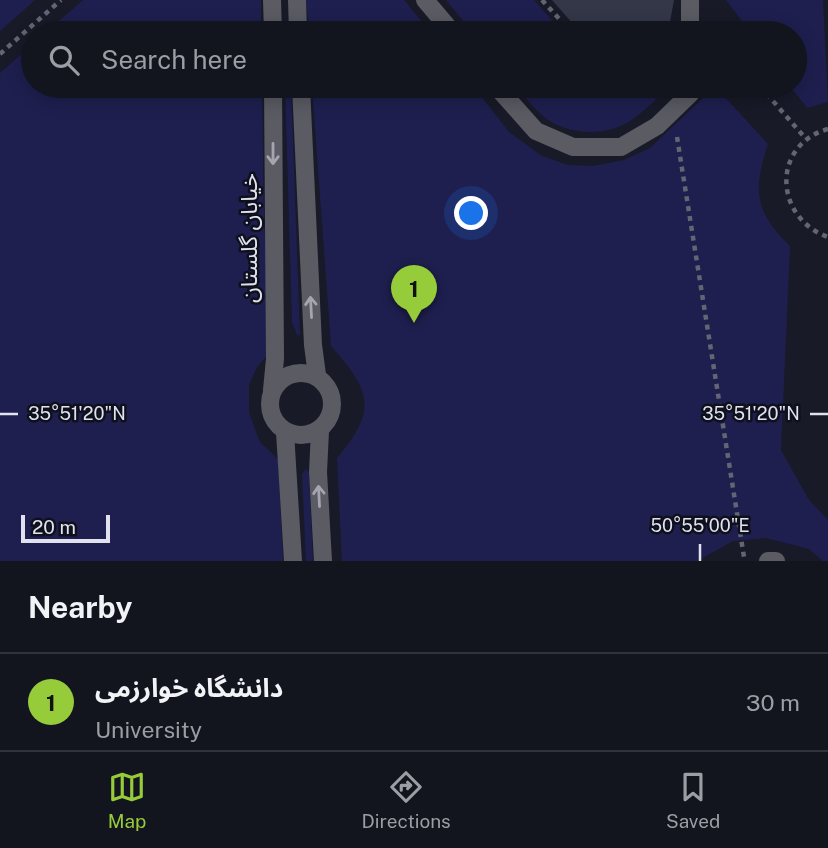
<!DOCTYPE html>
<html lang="en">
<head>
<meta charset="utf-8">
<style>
  body { margin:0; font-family:"Public Sans","Noto Sans Arabic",sans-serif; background:#1f212b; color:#f1f3f6 }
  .scale { position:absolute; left:21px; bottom:18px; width:89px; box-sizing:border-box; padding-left:7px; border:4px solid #e1e2ed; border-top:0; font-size:19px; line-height:24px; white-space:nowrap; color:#e1e2ed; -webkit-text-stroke:5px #0f101e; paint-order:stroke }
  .you { position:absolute; left:472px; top:214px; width:24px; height:24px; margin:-18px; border:5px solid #fff; border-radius:50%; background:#1a73e8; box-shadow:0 0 0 10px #1a73e833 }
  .badge { display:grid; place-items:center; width:46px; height:46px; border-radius:50%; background:#96cc3a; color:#111; font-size:23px; font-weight:700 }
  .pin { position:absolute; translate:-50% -58px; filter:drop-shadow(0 2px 4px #0008) }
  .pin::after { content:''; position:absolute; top:37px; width:24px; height:21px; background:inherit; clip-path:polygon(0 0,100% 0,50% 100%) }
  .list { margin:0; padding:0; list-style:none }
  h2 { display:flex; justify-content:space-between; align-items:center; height:91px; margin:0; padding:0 28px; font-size:30px }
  h2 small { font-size:23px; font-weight:400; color:#9c9ea4 }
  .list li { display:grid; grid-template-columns:46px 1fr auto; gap:21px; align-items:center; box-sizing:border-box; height:98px; padding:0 28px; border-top:2px solid #31333c }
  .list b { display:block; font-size:26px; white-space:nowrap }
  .list p { margin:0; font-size:23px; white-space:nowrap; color:#9c9ea4 }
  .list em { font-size:23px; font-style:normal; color:#9c9ea4 }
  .icon { flex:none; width:38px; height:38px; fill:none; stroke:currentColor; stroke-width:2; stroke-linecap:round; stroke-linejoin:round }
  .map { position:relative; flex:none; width:828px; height:561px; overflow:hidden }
  .search { position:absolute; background:#12141e; box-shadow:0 4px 18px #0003; left:21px; right:21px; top:21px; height:77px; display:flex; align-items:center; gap:18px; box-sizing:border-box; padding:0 24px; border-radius:38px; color:#9c9ea4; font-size:26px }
  .sheet { height:189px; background:#12141e }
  nav { display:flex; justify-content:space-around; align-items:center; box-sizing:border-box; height:98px; border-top:2px solid #31333c; background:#12141e; font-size:19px; color:#9c9ea4 }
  nav a { display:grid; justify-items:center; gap:4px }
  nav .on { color:#96cc3a }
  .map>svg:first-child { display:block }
</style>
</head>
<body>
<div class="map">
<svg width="828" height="561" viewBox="0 0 828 561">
  <rect width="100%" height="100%" fill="#181a28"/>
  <!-- green -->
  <g fill="#1e1f4f">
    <polygon points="0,0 35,0 0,31"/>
    <polygon points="83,0 261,0 261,33 45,33"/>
    <polygon points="306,0 404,0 431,33 309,33"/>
    <polygon points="446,0 534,0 563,33 473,33"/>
    <polygon points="726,0 823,0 828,102 807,108 790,86 795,86 795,33 751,33"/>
    <polygon points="33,44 33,86 262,86 264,222 272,350 257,367 249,385 249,413 260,442 278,459 283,561 0,561 0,73"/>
    <polygon points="285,86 291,86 300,335 297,335 292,322"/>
    <path d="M 312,86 L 473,86 L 509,132 L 542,156 L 568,165 L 593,166 L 624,160 L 650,148 L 704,97 L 724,96 L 768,144 C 753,190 754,211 790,246 L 781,450 L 809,500 L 828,520 L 828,561 L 823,561 L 809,549 L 766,538 L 733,541 L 697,561 L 342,561 L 337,458 C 378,410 371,391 331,346 Z"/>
    <path d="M 515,86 L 610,86 L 615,91 L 622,86 L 644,86 L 656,100 C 647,107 639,115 630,121 C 608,135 579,135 555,124 C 540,117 526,98 515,86 Z"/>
    <polygon points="306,469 309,473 313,561 306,561 302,474"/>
  </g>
  <!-- building -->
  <polygon fill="#343747" points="552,0 674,0 668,33 581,33"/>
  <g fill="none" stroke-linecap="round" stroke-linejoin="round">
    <!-- path -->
    <g stroke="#646572" stroke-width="4.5" stroke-dasharray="5 5" stroke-linecap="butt">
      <polyline points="542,0 572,33"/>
      <polyline points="0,54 61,0"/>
      <polyline points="653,86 660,94"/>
      <polyline points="760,86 806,139"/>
      <path d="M 828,129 C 771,145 774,218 828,237"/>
      <polyline points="677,137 744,557"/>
    </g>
    <!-- minor -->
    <g stroke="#5a5b63" stroke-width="18">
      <polyline points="272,0 273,33"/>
      <polyline points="297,0 298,33"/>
      <polyline points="425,0 453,33"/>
      <polyline points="690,0 690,33"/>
      <polyline points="301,86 313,345 317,375"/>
      <polyline points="496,86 536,131 573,147 621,147 657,126 690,94 690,86"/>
      <circle cx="301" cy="404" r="31"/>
      <polyline points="272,390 275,359 273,86"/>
      <polyline points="320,431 318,472 323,561"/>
      <polyline points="285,432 293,561"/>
      <polyline points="768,561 776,561"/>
    </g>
  </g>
  <!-- one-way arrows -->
  <defs><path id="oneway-shaft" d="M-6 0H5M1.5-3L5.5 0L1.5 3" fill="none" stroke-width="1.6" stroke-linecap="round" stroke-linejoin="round" transform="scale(1.75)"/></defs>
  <g stroke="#a4a5af">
    <use href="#oneway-shaft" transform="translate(273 154) rotate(90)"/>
    <use href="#oneway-shaft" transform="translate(311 307) rotate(-93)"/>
    <use href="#oneway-shaft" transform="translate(319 496) rotate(-93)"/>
  </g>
  <!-- ticks -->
  <path fill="none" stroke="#e1e2ed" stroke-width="2.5" d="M 0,414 L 18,414M 810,414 L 828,414M 700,544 L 700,561"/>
  <g text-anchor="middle" stroke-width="5" stroke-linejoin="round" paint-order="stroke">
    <!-- street labels -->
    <g font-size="23" fill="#e1e2ed" stroke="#0f101e">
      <text transform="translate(249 238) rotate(-90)" y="8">خیابان گلستان</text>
    </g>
  </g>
  <g font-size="18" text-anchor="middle" fill="#e1e2ed" stroke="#0f101e" stroke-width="5" stroke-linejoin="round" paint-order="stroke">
    <text x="77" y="420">35°51'20"N</text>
    <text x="751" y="420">35°51'20"N</text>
    <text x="700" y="532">50°55'00"E</text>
  </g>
</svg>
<div class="scale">20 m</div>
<div class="you"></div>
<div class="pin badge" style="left:414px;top:323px">1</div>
<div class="search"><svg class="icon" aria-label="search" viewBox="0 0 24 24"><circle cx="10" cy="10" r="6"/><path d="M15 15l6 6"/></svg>Search here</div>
</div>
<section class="sheet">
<h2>Nearby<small></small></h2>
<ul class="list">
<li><span class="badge">1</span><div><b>دانشگاه خوارزمی</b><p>University</p></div><em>30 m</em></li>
</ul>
</section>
<nav>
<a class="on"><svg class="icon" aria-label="map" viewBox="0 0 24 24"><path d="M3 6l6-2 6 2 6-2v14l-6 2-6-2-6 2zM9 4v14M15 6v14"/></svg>Map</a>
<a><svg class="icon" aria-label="directions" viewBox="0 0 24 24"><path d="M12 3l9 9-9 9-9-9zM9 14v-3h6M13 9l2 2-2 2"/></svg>Directions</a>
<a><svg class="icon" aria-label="saved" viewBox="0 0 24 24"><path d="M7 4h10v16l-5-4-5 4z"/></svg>Saved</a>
</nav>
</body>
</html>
